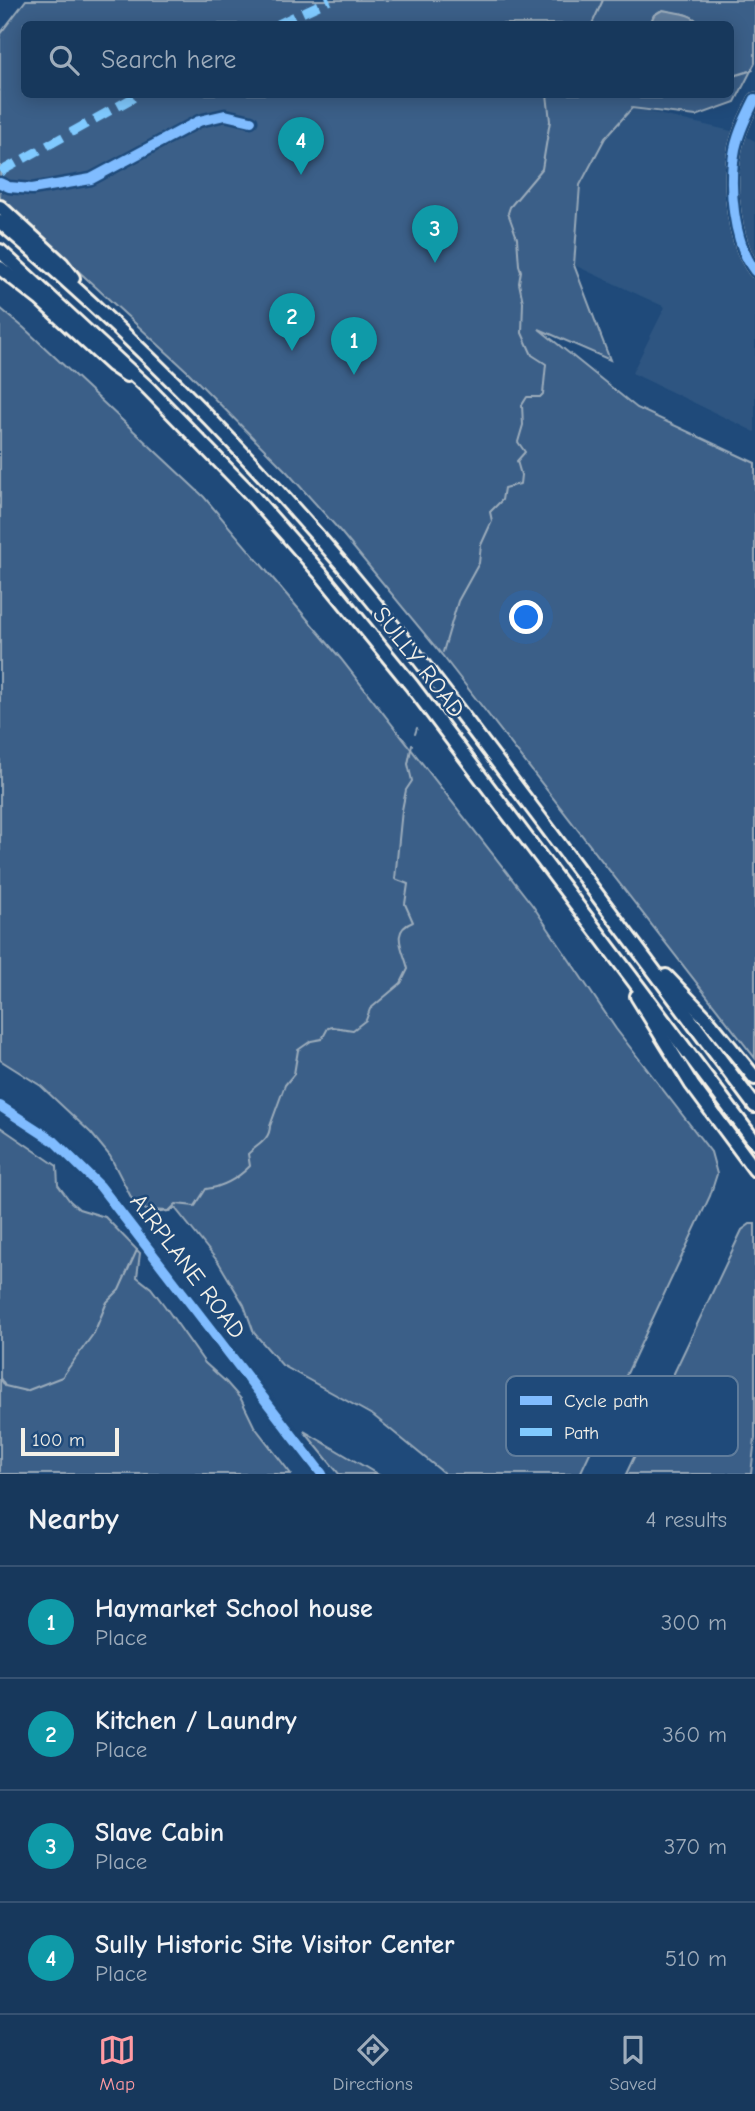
<!DOCTYPE html>
<html lang="en">
<head>
<meta charset="utf-8">
<style>
  body { margin:0; font-family:"Comic Neue",sans-serif; background:#203f62; color:#f1f3f6 }
  .scale { position:absolute; left:21px; bottom:18px; width:98px; box-sizing:border-box; padding-left:7px; border:4px solid #f4f1e8; border-top:0; font-size:19px; line-height:24px; white-space:nowrap; color:#f4f1e8; -webkit-text-stroke:5px #1f4a7a; paint-order:stroke }
  .you { position:absolute; left:527px; top:618px; width:24px; height:24px; margin:-18px; border:5px solid #fff; border-radius:50%; background:#1a73e8; box-shadow:0 0 0 10px #1a73e833 }
  .badge { display:grid; place-items:center; width:46px; height:46px; border-radius:50%; background:#ff9aa2; color:#fff; font-size:23px; font-weight:700 }
  .pin { position:absolute; translate:-50% -58px; filter:drop-shadow(0 2px 4px #0008) }
  .pin::after { content:''; position:absolute; top:37px; width:24px; height:21px; background:inherit; clip-path:polygon(0 0,100% 0,50% 100%) }
  .list { margin:0; padding:0; list-style:none }
  h2 { display:flex; justify-content:space-between; align-items:center; height:91px; margin:0; padding:0 28px; font-size:30px }
  h2 small { font-size:23px; font-weight:400; color:#9eacbb }
  .list li { display:grid; grid-template-columns:46px 1fr auto; gap:21px; align-items:center; box-sizing:border-box; height:112px; padding:0 28px; border-top:2px solid #365272 }
  .list b { display:block; font-size:26px; white-space:nowrap }
  .list p { margin:0; font-size:23px; white-space:nowrap; color:#9eacbb }
  .list em { font-size:23px; font-style:normal; color:#9eacbb }
  .icon { flex:none; width:38px; height:38px; fill:none; stroke:currentColor; stroke-width:2; stroke-linecap:round; stroke-linejoin:round }
  .map { position:relative; flex:none; width:755px; height:1474px; overflow:hidden }
  .search { position:absolute; background:#17385c; box-shadow:0 4px 18px #0003; left:21px; right:21px; top:21px; height:77px; display:flex; align-items:center; gap:18px; box-sizing:border-box; padding:0 24px; border-radius:10px; color:#9eacbb; font-size:26px }
  .sheet { height:539px; background:#17385c }
  nav { display:flex; justify-content:space-around; align-items:center; box-sizing:border-box; height:98px; border-top:2px solid #365272; background:#17385c; font-size:19px; color:#9eacbb }
  nav a { display:grid; justify-items:center; gap:4px }
  nav .on { color:#ff9aa2 }
  .map>svg:first-child { display:block }
</style>
</head>
<body>
<div class="map">
<svg width="755" height="1474" viewBox="0 0 755 1474">
  <rect width="100%" height="100%" fill="#1f4a7a"/>
  <filter id="ink" filterUnits="userSpaceOnUse"><feTurbulence type="fractalNoise" baseFrequency=".0143" numOctaves="2"/><feDisplacementMap in="SourceGraphic" scale="14" xChannelSelector="R" yChannelSelector="G"/><feConvolveMatrix kernelMatrix="1 2 1 2 8 2 1 2 1" color-interpolation-filters="sRGB"/></filter>
  <g filter="url(#ink)">
    <!-- built -->
    <polygon fill="#2d5581" points="632,108 740,133 755,141 755,432 632,373 665,307 574,265 579,185 605,138"/>
    <!-- green -->
    <g fill="#3a5f88" stroke="#97a8b8" stroke-width="2" fill-rule="evenodd">
      <path d="M 26,0 L 755,0 L 755,63 L 735,102 L 696,116 L 632,108 L 605,138 L 580,185 L 574,265 L 610,360 L 539,329 L 637,408 L 755,463 L 755,1058 L 442,655 L 340,531 L 288,473 L 187,371 L 0,199 L 0,34 ZM 660,11 C 673,13 692,12 699,24 L 730,24 L 730,94 L 670,95 L 668,98 L 640,98 L 638,94 L 24,94 L 24,24 L 650,24 L 654,15 Z"/>
      <polygon points="0,308 24,328 204,497 341,659 533,906 616,1029 711,1152 717,1174 710,1196 580,1474 445,1474 374,1416 282,1365 254,1333 244,1305 219,1263 175,1208 169,1211 146,1210 132,1199 110,1156 91,1133 41,1086 0,1060"/>
      <polygon points="0,1127 57,1166 58,1185 70,1201 79,1209 105,1217 140,1253 137,1277 151,1288 164,1305 205,1363 226,1382 241,1399 254,1426 291,1474 0,1474"/>
      <polygon points="750,1224 755,1224 755,1438 751,1474 626,1474 742,1230"/>
      <polygon points="304,1431 377,1474 339,1474"/>
    </g>
    <!-- water -->
    <path fill="#627e9d" stroke="#9cacbb" stroke-width="2" d="M 663,10 C 675,13 693,13 699,24 L 650,24 L 654,15 Z"/>
    <g fill="none" stroke-linecap="round" stroke-linejoin="round">
      <!-- stream -->
      <g stroke="#9cacbb" stroke-width="2">
        <polyline points="592,24 603,0"/>
        <polyline points="730,77 753,70"/>
        <polyline points="443,652 458,601 479,563 481,545 492,521 490,512 502,500 504,488 520,484 521,475 517,461 525,452 518,442 523,425 522,405 527,397 540,397 543,394 546,364 532,355 522,333 523,302 519,283 521,271 519,265 517,238 508,213 510,207 542,169 550,121 547,94"/>
        <polyline points="415,734 417,728"/>
        <path d="M 152,1221 L 154,1213 L 169,1211 L 176,1204 L 195,1206 L 206,1189 C 223,1187 237,1179 250,1166 L 248,1154 C 257,1145 270,1140 270,1126 L 285,1085 L 294,1074 L 298,1050 L 311,1041 L 322,1039 L 328,1028 L 333,1027 L 353,1030 L 366,1020 L 370,1009 L 401,983 L 408,969 C 404,950 389,931 413,922 L 405,904 L 408,884 L 395,879 L 402,810 L 406,790 L 412,781 L 408,764 L 412,744"/>
        <polyline points="0,1378 5,1386 26,1391 62,1377 94,1333 107,1302 119,1290 137,1250"/>
      </g>
      <defs>
        <g id="street">
          <polyline points="0,183 9,187 32,189 91,179 199,121 225,115 251,121"/>
          <polyline points="0,1106 54,1141 100,1186 322,1474"/>
        </g>
        <path id="secondary" d="M 755,99 C 747,115 739,131 735,149 C 728,185 733,242 755,271"/>
        <g id="highway">
          <polyline points="0,207 62,264 73,278"/>
          <path d="M 0,222 C 125,329 241,445 347,570 C 416,652 480,739 545,825 C 615,919 685,1013 755,1106"/>
          <polyline points="0,251 148,388 249,492 321,574 412,686 755,1142"/>
          <polyline points="0,268 41,300 112,365 127,375"/>
          <polyline points="666,976 707,1019 755,1078"/>
          <polyline points="637,996 692,1085 755,1170"/>
        </g>
      </defs>
      <!-- street casing -->
      <use href="#street" stroke="#f4f1e8" stroke-width="12"/>
      <!-- secondary casing -->
      <use href="#secondary" stroke="#f4f1e8" stroke-width="15"/>
      <!-- highway casing -->
      <use href="#highway" stroke="#f4f1e8" stroke-width="18"/>
      <!-- street -->
      <use href="#street" stroke="#1f4a7a" stroke-width="7"/>
      <!-- secondary -->
      <use href="#secondary" stroke="#1f4a7a" stroke-width="10"/>
      <!-- highway -->
      <use href="#highway" stroke="#1f4a7a" stroke-width="12"/>
      <!-- quiet -->
      <g stroke="#80caff" stroke-width="9" stroke-dasharray="18 9" stroke-linecap="butt">
        <polyline points="278,24 330,0"/>
        <polyline points="0,172 140,94"/>
      </g>
      <defs>
        <g id="cycleway">
          <path d="M 755,99 C 747,115 739,131 735,149 C 728,185 733,242 755,271"/>
          <polyline points="0,183 9,187 32,189 91,179 199,121 225,115 251,121"/>
          <polyline points="0,1106 54,1141 100,1186 322,1474"/>
        </g>
      </defs>
      <!-- cycleway casing -->
      <use href="#cycleway" stroke="#1f4a7a" stroke-width="15"/>
      <!-- cycleway -->
      <use href="#cycleway" stroke="#80bcff" stroke-width="10"/>
    </g>
  </g>
  <g text-anchor="middle" stroke-width="5" stroke-linejoin="round" paint-order="stroke">
    <!-- street labels -->
    <g font-size="24" fill="#f4f1e8" stroke="#1f4a7a">
      <text transform="translate(419 662) rotate(52)" y="8">SULLY ROAD</text>
      <text transform="translate(188 1266) rotate(53)" y="8">AIRPLANE ROAD</text>
    </g>
  </g>
  <!-- legend -->
  <rect x="506" y="1376" width="232" height="80" rx="10" fill="#1f4a7a" stroke="#5f7c9b" stroke-width="2"/>
  <rect x="520" y="1396" width="32" height="9" fill="#80bcff"/>
  <rect x="520" y="1428" width="32" height="8" fill="#80caff"/>
  <g font-size="19" fill="#f4f1e8">
    <text x="564" y="1407">Cycle path</text>
    <text x="564" y="1439">Path</text>
  </g>
</svg>
<div class="scale">100 m</div>
<div class="you"></div>
<div class="pin badge" style="left:354px;top:375px;background:#0f9aa8">1</div>
<div class="pin badge" style="left:292px;top:351px;background:#0f9aa8">2</div>
<div class="pin badge" style="left:435px;top:263px;background:#0f9aa8">3</div>
<div class="pin badge" style="left:301px;top:175px;background:#0f9aa8">4</div>
<div class="search"><svg class="icon" aria-label="search" viewBox="0 0 24 24"><circle cx="10" cy="10" r="6"/><path d="M15 15l6 6"/></svg>Search here</div>
</div>
<section class="sheet">
<h2>Nearby<small>4 results</small></h2>
<ul class="list">
<li><span class="badge" style="background:#0f9aa8">1</span><div><b>Haymarket School house</b><p>Place</p></div><em>300 m</em></li>
<li><span class="badge" style="background:#0f9aa8">2</span><div><b>Kitchen / Laundry</b><p>Place</p></div><em>360 m</em></li>
<li><span class="badge" style="background:#0f9aa8">3</span><div><b>Slave Cabin</b><p>Place</p></div><em>370 m</em></li>
<li><span class="badge" style="background:#0f9aa8">4</span><div><b>Sully Historic Site Visitor Center</b><p>Place</p></div><em>510 m</em></li>
</ul>
</section>
<nav>
<a class="on"><svg class="icon" aria-label="map" viewBox="0 0 24 24"><path d="M3 6l6-2 6 2 6-2v14l-6 2-6-2-6 2zM9 4v14M15 6v14"/></svg>Map</a>
<a><svg class="icon" aria-label="directions" viewBox="0 0 24 24"><path d="M12 3l9 9-9 9-9-9zM9 14v-3h6M13 9l2 2-2 2"/></svg>Directions</a>
<a><svg class="icon" aria-label="saved" viewBox="0 0 24 24"><path d="M7 4h10v16l-5-4-5 4z"/></svg>Saved</a>
</nav>
</body>
</html>
